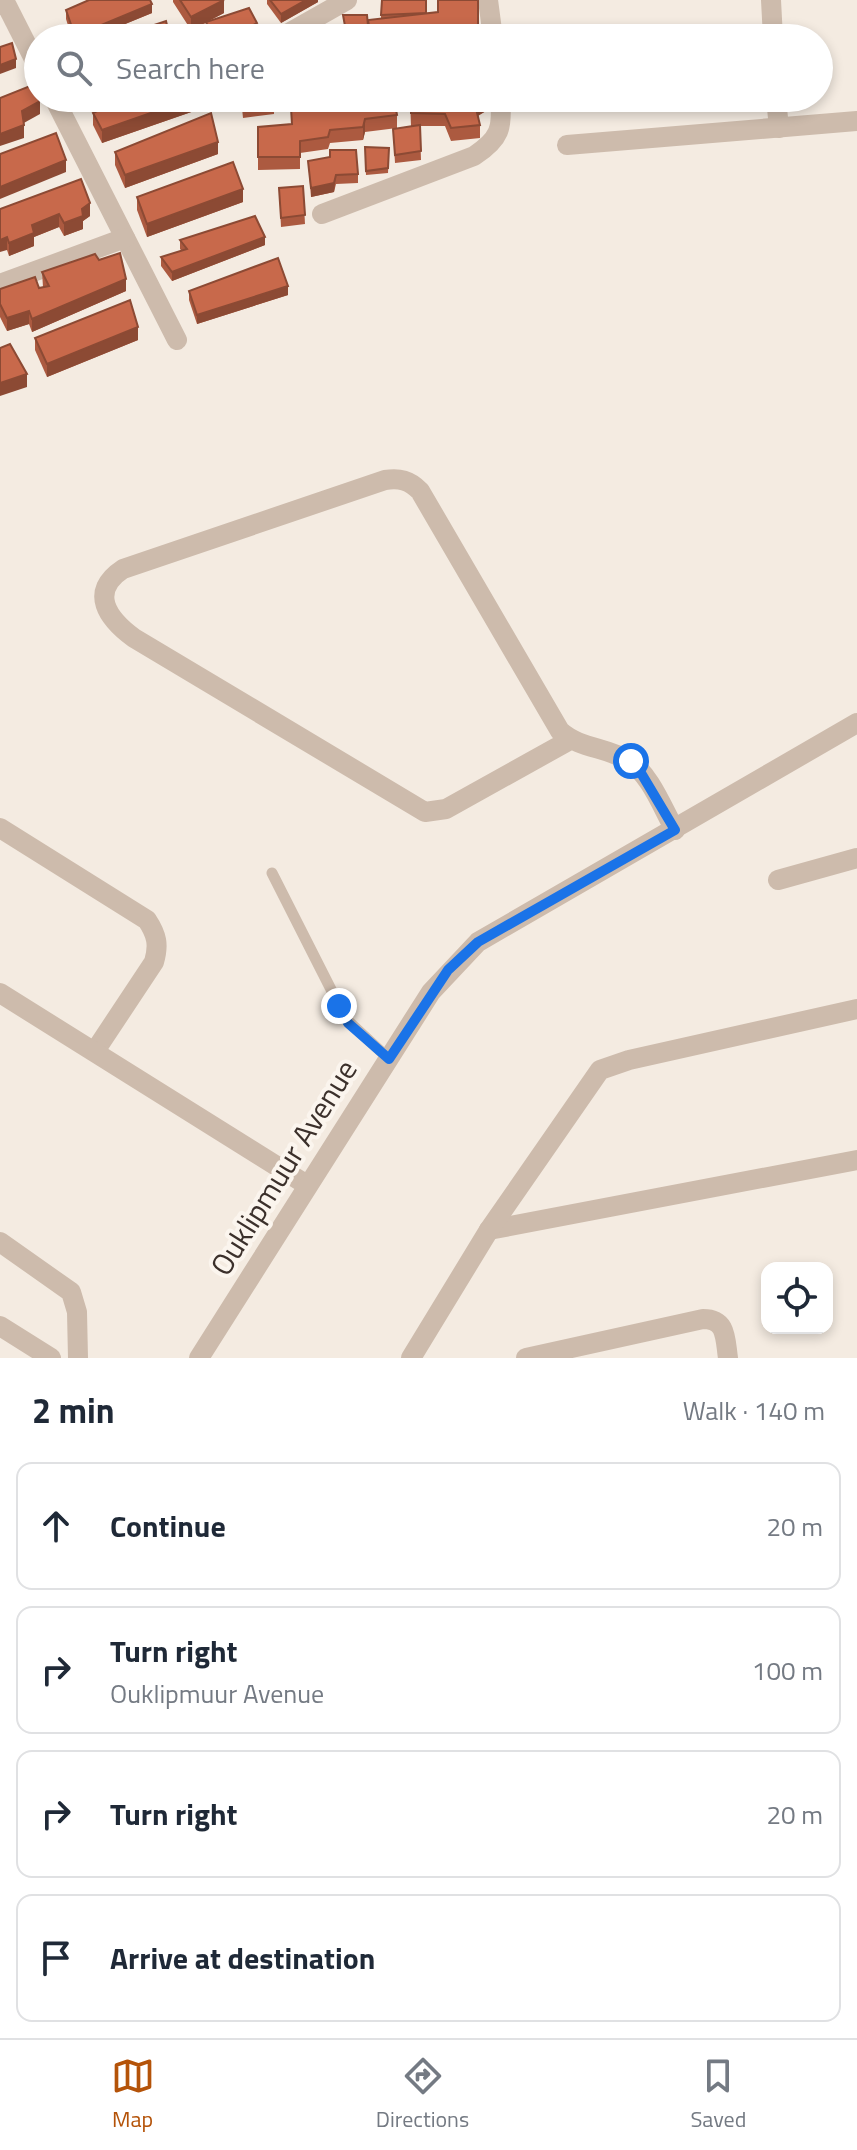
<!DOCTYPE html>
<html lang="en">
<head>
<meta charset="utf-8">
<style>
  body { margin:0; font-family:"Titillium Web",sans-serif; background:#f6f6f7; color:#1f2937 }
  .controls { position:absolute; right:24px; bottom:24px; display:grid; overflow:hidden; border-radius:16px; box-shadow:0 4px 12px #0003 }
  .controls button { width:72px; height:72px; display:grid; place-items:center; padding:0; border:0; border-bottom:2px solid #e0e1e3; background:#fff; color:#1f2937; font:40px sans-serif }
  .stop { position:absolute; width:24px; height:24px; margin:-18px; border:6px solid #1a73e8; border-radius:50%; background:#fff }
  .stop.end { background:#1a73e8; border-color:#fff; box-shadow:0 2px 8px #0008 }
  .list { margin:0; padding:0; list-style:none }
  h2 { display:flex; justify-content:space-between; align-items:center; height:104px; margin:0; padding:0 32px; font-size:34px }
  h2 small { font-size:26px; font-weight:400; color:#747a83 }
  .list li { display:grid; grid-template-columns:52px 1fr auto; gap:24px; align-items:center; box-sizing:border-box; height:128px; margin:0 16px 16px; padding:0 16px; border:2px solid #e0e1e3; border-radius:16px }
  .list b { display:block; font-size:30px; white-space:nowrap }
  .list p { margin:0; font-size:26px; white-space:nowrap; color:#747a83 }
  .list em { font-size:26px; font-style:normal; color:#747a83 }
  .icon { flex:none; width:44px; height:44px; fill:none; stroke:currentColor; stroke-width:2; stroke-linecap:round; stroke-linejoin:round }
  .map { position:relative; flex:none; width:857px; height:1358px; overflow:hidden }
  .search { position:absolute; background:#fff; box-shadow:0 4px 12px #0003; left:24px; right:24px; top:24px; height:88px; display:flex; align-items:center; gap:20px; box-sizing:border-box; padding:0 28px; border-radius:44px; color:#747a83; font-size:30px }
  .sheet { height:680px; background:#fff }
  nav { display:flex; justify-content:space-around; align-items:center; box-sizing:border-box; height:112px; border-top:2px solid #e0e1e3; background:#fff; font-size:22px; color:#747a83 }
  nav a { display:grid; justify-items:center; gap:4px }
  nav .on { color:#b45309 }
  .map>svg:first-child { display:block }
</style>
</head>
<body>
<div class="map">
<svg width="857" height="1358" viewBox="0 0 857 1358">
  <rect width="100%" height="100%" fill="#f4ebe1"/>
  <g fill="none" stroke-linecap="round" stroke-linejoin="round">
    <!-- service -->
    <polyline stroke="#cdbbac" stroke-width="11" points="272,873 346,1019 389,1059"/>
    <!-- minor -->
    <g stroke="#cdbbac" stroke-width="20">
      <polyline points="4,0 38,67"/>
      <polyline points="488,0 493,38"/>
      <polyline points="771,0 773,38"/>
      <polyline points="280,38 347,0"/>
      <polyline points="54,98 177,340"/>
      <polyline points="776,98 779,128"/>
      <polyline points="567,145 857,121"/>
      <path d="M 322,214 L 474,156 C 500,139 503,128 500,98"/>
      <polyline points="0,284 125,238"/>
      <path d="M 570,740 L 446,809 L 425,812 L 134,638 C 108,619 88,592 123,569 L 385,480 C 400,478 409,480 420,491 L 560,731 C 580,749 607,747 629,761 C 650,774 663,809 675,830"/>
      <path d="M 0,828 L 147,920 C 157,935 159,945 154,962 L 95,1051"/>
      <polyline points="778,880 857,858"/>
      <polyline points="0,993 307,1185"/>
      <polyline points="489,1230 857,1160"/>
      <polyline points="0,1242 71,1292 77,1312 78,1358"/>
      <polyline points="0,1326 51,1358"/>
      <polyline points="199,1358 431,992 478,942 857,723"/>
      <polyline points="411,1358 489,1230 600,1070 629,1060 857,1009"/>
      <path d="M 526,1358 L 703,1319 C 727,1319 725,1338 728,1358"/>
    </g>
  </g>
  <!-- wall -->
  <g fill="#ac5a40">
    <polygon points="173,0 224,0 224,13 207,22 257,32 246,38 209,38 206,31 206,23 191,30 173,2"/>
    <polygon points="267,0 318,0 318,2 281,23 267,4"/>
    <polygon points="66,10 152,13 91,38 72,38 66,19"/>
    <polygon points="426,13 478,35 478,38 346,38 343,15 368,20 381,19 381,15"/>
    <polygon points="110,98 197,98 197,110 102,143 93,125 93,113 110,106"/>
    <polygon points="229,98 274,98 274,114 243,118 242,108 229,109"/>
    <polygon points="410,98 486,111 478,116 480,125 480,138 451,141 445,126 420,126 421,160 395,163 393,129 415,126 411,126"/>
    <polygon points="327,102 397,115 397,128 365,132 363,140 330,143 328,149 300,153 300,169 258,170 258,127 291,124 291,108 327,109"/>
    <polygon points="365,147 389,148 388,173 366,175"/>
    <polygon points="115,152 218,154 125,188 115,165"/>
    <polygon points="308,161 358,174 358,183 336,184 334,192 311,197"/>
    <polygon points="303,186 305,224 281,227 279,188"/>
    <polygon points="137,197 243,202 147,237 137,210"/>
    <polygon points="0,209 90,216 83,221 83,229 64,236 59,227 34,237 34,246 9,256 7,250"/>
    <polygon points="180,240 265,245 172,281 161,266 161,257 182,251 180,249"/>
    <polygon points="99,260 126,291 32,332 29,324 7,331 0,317 0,289 43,287 42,272"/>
    <polygon points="189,291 288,295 197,324 189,300"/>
    <polygon points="35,338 138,340 47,377 35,350"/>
  </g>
  <!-- shaded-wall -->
  <g fill="#8c4a34">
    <polygon points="224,0 224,13 191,30 191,17"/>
    <polygon points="306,0 318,0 318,2 281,23 281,14"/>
    <polygon points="152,4 152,13 91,38 75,38 75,36"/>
    <polygon points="257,23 257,32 246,38 228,38"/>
    <polygon points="16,59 16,68 0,74 0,65"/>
    <polygon points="194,98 197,98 197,110 102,143 102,130"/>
    <polygon points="486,98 486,111 475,117 475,104"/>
    <polygon points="40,101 40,114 22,124 22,111"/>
    <polygon points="365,119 365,132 363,140 363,127"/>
    <polygon points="24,125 24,138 0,146 0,134"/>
    <polygon points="218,142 218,154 125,188 125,175"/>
    <polygon points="66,160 66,172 0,199 0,187"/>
    <polygon points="336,175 334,192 311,197 311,188"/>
    <polygon points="243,189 243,202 147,237 147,224"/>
    <polygon points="90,203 90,216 83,221 83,229 64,236 64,223"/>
    <polygon points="59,214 59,227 34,237 34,246 9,256 9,243 32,225"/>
    <polygon points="7,237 7,250 0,252 0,240"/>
    <polygon points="265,237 265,245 172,281 172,272"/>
    <polygon points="126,279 126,291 32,332 32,319"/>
    <polygon points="288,286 288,295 197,324 197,315"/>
    <polygon points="29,311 29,324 7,331 7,318"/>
    <polygon points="138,327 138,340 47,377 47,364"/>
    <polygon points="27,374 27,387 0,396 0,383"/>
  </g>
  <!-- building -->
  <g fill="#c8694b" stroke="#8c4a34" stroke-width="2">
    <polygon points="89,0 150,0 152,4 75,36 66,10"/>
    <polygon points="180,0 224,0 191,17"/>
    <polygon points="270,0 306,0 281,14"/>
    <polygon points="382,0 426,0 426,13 381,15"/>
    <polygon points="438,0 478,0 478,35 441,33 441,38 371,38 368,20 438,12"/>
    <polygon points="249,8 257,23 228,38 213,38 206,22"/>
    <polygon points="343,15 367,15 369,36 347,37"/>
    <polygon points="166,21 170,38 115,38"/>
    <polygon points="323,34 324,38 289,38"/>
    <polygon points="12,43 16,59 0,65 0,47"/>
    <polygon points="35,84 38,98 40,101 22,111 24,125 0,134 0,98"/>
    <polygon points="111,98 194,98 102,130 93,113 112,104"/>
    <polygon points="242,98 274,98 274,101 243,105"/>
    <polygon points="364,98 394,98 397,115 365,119 363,127 330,130 328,137 300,141 300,157 258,157 258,127 292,124 291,108 328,110 327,102"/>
    <polygon points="411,98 486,98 475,104 480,125 451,128 445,114 411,113"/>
    <polygon points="211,113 218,142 125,175 115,152"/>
    <polygon points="420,125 421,151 395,155 393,129"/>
    <polygon points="56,133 66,160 0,187 0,154"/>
    <polygon points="365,147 389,148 388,168 366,171"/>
    <polygon points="330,150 356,150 358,174 336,175 334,183 311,188 308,161 330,157"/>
    <polygon points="233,162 243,189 147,224 137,197"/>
    <polygon points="81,179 90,203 82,209 83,216 64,223 59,214 32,225 34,233 9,243 7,237 0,240 0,209"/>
    <polygon points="303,186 305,215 281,218 279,188"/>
    <polygon points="255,216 265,237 172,272 161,257 187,249 180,240"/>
    <polygon points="120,253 126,279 32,319 29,311 7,318 0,304 0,289 35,277 39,288 49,286 42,272 95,254 99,260"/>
    <polygon points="278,258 288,286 197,315 189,291"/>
    <polygon points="130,300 138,327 47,364 35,338"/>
    <polygon points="10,344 27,374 0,383 0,348"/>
  </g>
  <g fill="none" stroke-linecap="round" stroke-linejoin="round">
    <!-- route -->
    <polyline stroke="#1a73e8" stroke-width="10" points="339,1006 348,1023 389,1059 448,970 478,942 675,830 641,773 631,761"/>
  </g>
  <g text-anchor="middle" stroke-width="8" stroke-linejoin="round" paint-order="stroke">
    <!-- street labels -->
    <g font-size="30" fill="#3b302b" stroke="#fbf5ee">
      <text transform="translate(284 1168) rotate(-58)" y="10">Ouklipmuur Avenue</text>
    </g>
  </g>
</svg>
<div class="controls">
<button><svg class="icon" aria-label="locate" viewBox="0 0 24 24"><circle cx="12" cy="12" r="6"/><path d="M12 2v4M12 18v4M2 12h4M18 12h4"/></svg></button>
</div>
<div class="stop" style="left:631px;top:761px"></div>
<div class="stop end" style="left:339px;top:1006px"></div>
<div class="search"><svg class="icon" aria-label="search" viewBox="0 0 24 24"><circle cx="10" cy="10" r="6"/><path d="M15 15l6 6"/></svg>Search here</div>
</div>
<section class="sheet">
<h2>2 min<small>Walk · 140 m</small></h2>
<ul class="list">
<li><svg class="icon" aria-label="ahead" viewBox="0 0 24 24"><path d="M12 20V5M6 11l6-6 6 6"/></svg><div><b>Continue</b></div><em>20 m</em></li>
<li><svg class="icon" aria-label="right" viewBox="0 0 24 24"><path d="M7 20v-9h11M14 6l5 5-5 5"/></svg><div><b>Turn right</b><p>Ouklipmuur Avenue</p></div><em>100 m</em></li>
<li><svg class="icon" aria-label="right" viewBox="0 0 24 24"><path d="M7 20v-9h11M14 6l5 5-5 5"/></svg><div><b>Turn right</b></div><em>20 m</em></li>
<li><svg class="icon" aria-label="arrive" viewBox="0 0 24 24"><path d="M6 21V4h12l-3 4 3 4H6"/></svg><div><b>Arrive at destination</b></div></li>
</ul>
</section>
<nav>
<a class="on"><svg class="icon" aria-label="map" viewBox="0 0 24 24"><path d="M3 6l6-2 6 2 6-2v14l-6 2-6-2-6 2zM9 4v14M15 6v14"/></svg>Map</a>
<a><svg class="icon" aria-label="directions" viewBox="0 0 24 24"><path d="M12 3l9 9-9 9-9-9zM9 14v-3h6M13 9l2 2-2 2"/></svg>Directions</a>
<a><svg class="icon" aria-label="saved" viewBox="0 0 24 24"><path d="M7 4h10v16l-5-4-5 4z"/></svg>Saved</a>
</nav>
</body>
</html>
